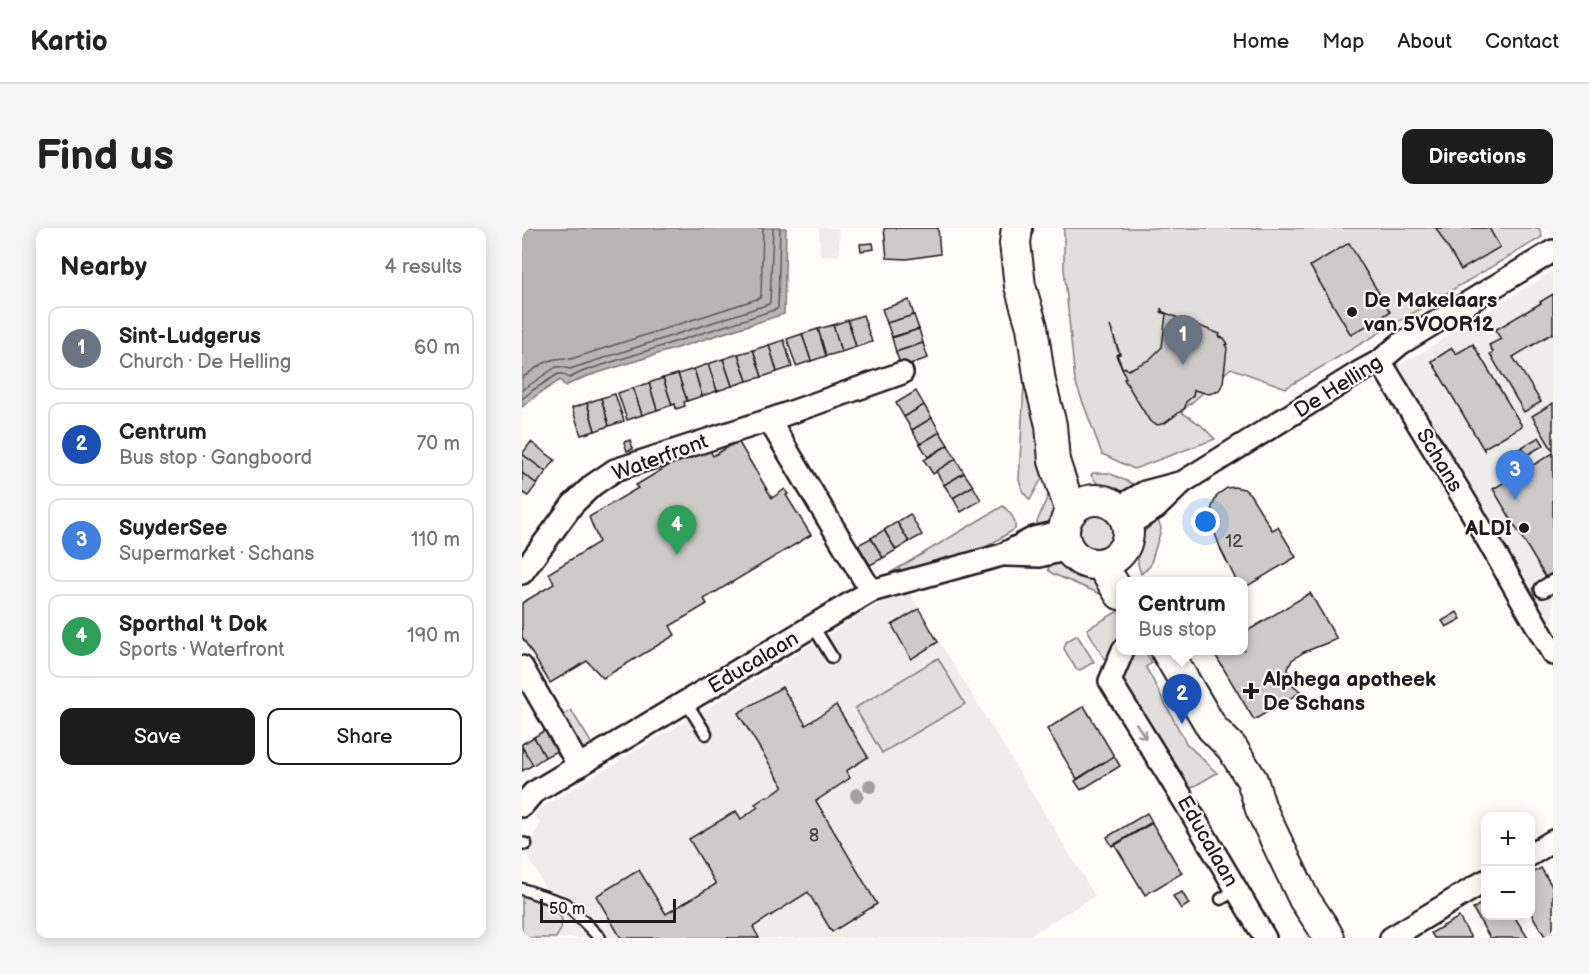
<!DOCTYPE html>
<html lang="en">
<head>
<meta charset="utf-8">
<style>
  body { margin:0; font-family:"Balsamiq Sans",sans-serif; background:#f6f6f6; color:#222 }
  .controls { position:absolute; right:18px; bottom:18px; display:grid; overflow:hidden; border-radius:12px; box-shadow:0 3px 15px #0003 }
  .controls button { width:54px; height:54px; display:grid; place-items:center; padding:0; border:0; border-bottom:2px solid #e0e0e0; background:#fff; color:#222; font:30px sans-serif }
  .scale { position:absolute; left:18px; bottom:15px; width:136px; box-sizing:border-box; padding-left:6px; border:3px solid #1c1c1c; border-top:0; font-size:16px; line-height:21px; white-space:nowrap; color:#1c1c1c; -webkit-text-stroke:4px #fdfcf7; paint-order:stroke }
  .you { position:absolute; left:684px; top:294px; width:21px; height:21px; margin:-15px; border:4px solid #fff; border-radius:50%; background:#1a73e8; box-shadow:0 0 0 9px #1a73e833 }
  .badge { display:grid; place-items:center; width:39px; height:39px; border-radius:50%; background:#1c1c1c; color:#fff; font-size:20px; font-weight:700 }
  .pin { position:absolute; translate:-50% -50px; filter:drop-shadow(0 2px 3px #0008) }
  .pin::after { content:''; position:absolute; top:32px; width:21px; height:18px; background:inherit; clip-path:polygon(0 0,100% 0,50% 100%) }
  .popup { position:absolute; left:594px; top:349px; width:132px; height:78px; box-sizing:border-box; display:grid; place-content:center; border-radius:12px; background:#fff; filter:drop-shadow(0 2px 4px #0005); font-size:20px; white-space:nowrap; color:#767676 }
  .popup b { font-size:22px; color:#222 }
  .popup::after { content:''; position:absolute; left:50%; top:100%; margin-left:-12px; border:12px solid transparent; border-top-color:#fff }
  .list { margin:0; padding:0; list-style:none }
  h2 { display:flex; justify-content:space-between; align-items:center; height:78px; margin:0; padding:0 24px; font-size:26px }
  h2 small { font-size:20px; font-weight:400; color:#767676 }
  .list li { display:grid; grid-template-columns:39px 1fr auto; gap:18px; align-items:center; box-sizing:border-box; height:84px; margin:0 12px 12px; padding:0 12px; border:2px solid #e0e0e0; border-radius:12px }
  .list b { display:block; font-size:22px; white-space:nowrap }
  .list p { margin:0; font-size:20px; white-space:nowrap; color:#767676 }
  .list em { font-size:20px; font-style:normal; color:#767676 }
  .actions { display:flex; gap:12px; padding:18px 24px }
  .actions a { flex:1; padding:14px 0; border:2px solid #1c1c1c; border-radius:12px; text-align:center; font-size:21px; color:#1c1c1c }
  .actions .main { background:#1c1c1c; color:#fff }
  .map { position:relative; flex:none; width:1031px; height:710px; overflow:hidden; border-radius:12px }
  header { display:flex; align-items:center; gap:36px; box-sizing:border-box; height:84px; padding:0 30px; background:#fff; border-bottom:2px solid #e0e0e0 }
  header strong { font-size:28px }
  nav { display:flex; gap:33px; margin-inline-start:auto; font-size:21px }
  .intro { display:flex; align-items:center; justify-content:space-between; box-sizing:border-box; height:144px; padding:0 36px }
  h1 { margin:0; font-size:42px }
  .button { padding:15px 27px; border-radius:12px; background:#1c1c1c; color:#fff; font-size:21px; font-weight:700 }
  main { display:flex; gap:36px; padding:0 36px }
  aside { flex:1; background:#fff; border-radius:12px; box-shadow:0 3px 15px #0003 }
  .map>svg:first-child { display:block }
</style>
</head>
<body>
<header>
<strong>Kartio</strong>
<nav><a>Home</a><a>Map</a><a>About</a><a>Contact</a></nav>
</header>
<div class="intro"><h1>Find us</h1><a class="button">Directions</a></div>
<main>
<aside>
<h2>Nearby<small>4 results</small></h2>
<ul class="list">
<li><span class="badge" style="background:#6b7280">1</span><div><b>Sint-Ludgerus</b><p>Church · De Helling</p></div><em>60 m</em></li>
<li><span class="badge" style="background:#1a4fb4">2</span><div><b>Centrum</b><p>Bus stop · Gangboord</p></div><em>70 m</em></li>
<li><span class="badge" style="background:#3f7fe0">3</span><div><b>SuyderSee</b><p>Supermarket · Schans</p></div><em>110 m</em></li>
<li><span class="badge" style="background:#2e9e5b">4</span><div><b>Sporthal 't Dok</b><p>Sports · Waterfront</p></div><em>190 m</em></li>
</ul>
<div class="actions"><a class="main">Save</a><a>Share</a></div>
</aside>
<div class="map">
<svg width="1031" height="710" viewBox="0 0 1031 710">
  <rect width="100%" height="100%" fill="#fdfcf7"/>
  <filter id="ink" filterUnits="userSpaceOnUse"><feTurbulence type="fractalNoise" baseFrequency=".0167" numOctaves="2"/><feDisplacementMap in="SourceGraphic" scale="12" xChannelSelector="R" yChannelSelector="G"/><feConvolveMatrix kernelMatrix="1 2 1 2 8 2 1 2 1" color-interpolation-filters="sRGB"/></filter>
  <g filter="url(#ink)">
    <!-- built -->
    <g fill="#eeede9">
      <polygon points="297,0 316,0 318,27 298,28"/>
      <polygon points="1031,43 1031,405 877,138"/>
      <polygon points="387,364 573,668 503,710 34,710 39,701 21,672 23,660 3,623 18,596 12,584 159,496 345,383 373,367"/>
    </g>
    <!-- green -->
    <g fill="#e0dfdb" stroke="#7e7e7c" stroke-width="1.5">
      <polygon points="542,0 1017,0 1020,9 764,160 709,140 659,184 679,197 693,211 612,241 580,226 553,153 542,40"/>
      <polygon points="502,155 529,246 520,250 508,272 501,264 497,252"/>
      <path d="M 571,245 L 587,245 L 611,256 L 617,261 C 599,268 579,265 569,247 Z"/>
      <path d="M 531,261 C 536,283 539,291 517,303 L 515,294 L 527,265 Z"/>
      <path d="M 481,278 C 487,284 495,291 493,301 L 461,321 L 368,345 Z"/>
      <circle cx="575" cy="304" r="19"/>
      <polygon points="635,290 639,300 638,305 628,338 619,346 616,336 616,323 623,303 632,295"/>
      <polygon points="525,333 538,335 581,355 581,367 531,346 527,343"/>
      <polygon points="598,382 598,417 593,428 584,434 565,401"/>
      <polygon points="555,407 572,434 558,442 554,441 542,421 544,414"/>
      <polygon points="608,423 623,423 630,435 624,439 664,515 695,545 669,560 665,561 601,455 600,447"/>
      <polygon points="416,430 443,476 360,525 333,480"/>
      <polygon points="49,482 70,516 61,522 41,488"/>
      <path d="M 0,667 C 21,672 27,673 40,691 L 39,701 L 34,710 L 0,710 Z"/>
    </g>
    <!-- water -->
    <polygon fill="#b7b6b2" stroke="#797876" stroke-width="1.5" points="0,0 264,0 262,86 63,149 43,158 38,152 15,167 0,179"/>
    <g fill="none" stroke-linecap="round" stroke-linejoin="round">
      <!-- shore -->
      <g stroke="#5a5a58" stroke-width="1.5">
        <path d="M 0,150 C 16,139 28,127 49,131 L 238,70 L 239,67 L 241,0"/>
        <polyline points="0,162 34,139 40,139 48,141 247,76 248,74 251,0"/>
        <polyline points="0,171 11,162 36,146 41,146 47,150 62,143 255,81 256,79 258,0"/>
      </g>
    </g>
    <!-- building -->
    <g fill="#cccbc8" stroke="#1c1c1c" stroke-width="1.5">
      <polygon points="362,0 416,0 418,26 385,31 365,30"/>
      <polygon points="914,0 967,0 978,19 939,42"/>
      <polygon points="351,15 352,21 339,23 338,16"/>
      <polygon points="827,15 868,84 829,107 788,38"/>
      <polygon points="1031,66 1031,105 991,129 1019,174 1002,184 968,126 971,124 967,117 979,111 973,102 1019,75 1018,74"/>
      <polygon points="387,72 392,87 365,95 360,81"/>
      <polygon points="639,80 641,84 698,106 697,109 702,110 706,116 703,117 705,120 701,155 697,163 687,166 672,162 671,168 664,174 663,180 643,195 636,197 630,195 627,192 602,151 604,150 594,127 597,125 588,98 598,126 595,127 601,141 603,139 606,142 627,132 640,119 644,86 639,84"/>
      <polygon points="341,87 350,114 334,119 326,92"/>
      <polygon points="392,87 397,101 370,109 365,95"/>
      <polygon points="326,92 334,119 319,124 311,97"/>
      <polygon points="311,97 319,124 304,128 296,101"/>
      <polygon points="296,101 304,128 289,133 280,106"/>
      <polygon points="397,101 401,115 374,124 370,110"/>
      <polygon points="280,106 289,133 274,138 265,111"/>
      <polygon points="262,112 270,139 255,144 247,117"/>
      <polygon points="401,115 406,130 379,139 374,124"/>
      <polygon points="951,116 1000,198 962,220 962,222 909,132 910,133 930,120 934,126"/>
      <polygon points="247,117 255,144 240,149 231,122"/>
      <polygon points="231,122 240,149 225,153 216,126"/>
      <polygon points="216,126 225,153 210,158 201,131"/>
      <polygon points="201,131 210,158 195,163 186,136"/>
      <polygon points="186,136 195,163 180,168 172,141"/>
      <polygon points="172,141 180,168 165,173 156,146"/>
      <polygon points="156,146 165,173 162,174 163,178 154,181 153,176 150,177 141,150"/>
      <polygon points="141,150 150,177 135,182 127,155"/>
      <polygon points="127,155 135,182 120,187 111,160"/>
      <polygon points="111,160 120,187 105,192 96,165"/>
      <polygon points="394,163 402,177 382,189 374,175"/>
      <polygon points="93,166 102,193 87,198 79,170"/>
      <polygon points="79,170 87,198 73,203 65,175"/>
      <polygon points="65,175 73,203 59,207 50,180"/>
      <polygon points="1031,175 1031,223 1010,188"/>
      <polygon points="402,177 410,190 390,202 382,189"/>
      <polygon points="410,190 418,204 398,216 390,202"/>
      <polygon points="418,204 426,217 406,229 398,216"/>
      <polygon points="1017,209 1022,217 1005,227 1000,219"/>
      <polygon points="108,212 111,221 105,223 102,214"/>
      <polygon points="216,213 250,270 263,261 266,266 264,267 289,307 182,371 185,376 148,398 153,407 81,450 65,433 28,455 0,409 0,375 32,356 27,345 77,314 67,289 116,260 114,257 116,256 184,215 191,228"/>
      <polygon points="9,214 33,232 24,244 0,226"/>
      <polygon points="426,217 434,231 411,246 402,232"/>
      <polygon points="1000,219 1005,227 997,232 992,224"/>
      <polygon points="1031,225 1031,346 1024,350 971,261"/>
      <polygon points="0,226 24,244 15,256 0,245"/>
      <polygon points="434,231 442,245 422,257 414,243"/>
      <polygon points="0,245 15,256 6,268 0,264"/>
      <polygon points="442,245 451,258 431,270 422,257"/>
      <polygon points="451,258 459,272 439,284 431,270"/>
      <polygon points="712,259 722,261 728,266 750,302 756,299 774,329 722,360 722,354 715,354 699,322 691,300 689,291 690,279 695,267 705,260"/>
      <polygon points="388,286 400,307 387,314 375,294"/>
      <polygon points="375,294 387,314 374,322 362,302"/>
      <polygon points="362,302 374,322 361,330 349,310"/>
      <polygon points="349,310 361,330 348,337 336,317"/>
      <polygon points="788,365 815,411 782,424 770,432 766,441 766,449 771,457 779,464 732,492 691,423 722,422 722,405"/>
      <polygon points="397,381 416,414 389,431 370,397"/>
      <polygon points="935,384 939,391 924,399 920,393"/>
      <polygon points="260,459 284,497 314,477 346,529 324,543 328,550 294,573 355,676 310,704 286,664 231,699 237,710 99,710 74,668 117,642 144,686 194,656 167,611 214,583 219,591 236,579 233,576 245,568 246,569 261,558 216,485"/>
      <polygon points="562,478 592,528 555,551 525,501"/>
      <polygon points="25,501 37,522 23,529 12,509"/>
      <polygon points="12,509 23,529 11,537 0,519 0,516"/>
      <polygon points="0,519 11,537 0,543"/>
      <polygon points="592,528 598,538 559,562 553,553"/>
      <polygon points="625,585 630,594 590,618 585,609"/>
      <polygon points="630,595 660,645 623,667 593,617"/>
      <polygon points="1019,640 1031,660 1031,710 1024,710 1008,684 1008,646"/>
      <polygon points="660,664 667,676 659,681 651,668"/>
      <polygon points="963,673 963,688 992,688 1006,710 968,710 951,681"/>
      <polygon points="937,689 949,710 912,710 909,705"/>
    </g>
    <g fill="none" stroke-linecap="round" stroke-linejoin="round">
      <defs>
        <g id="service">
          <polyline points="291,398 310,429"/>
          <polyline points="164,474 184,506"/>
          <polyline points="0,615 4,616"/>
          <polyline points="0,661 44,676 78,710"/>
          <polyline points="699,671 714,662"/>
        </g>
        <polyline id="pedestrian" points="1021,361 1031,355"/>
        <g id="minor">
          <polyline points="858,133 945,276 1031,426"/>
          <polyline points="247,192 349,363"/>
          <polyline points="595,280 623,264 657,255"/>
          <polyline points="606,297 634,280 661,254 836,145 858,133 878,116 1031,23"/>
          <polyline points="484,327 517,328 546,321"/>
          <polyline points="0,345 51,276 71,257 93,242 247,192 380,145"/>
          <polyline points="601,422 588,453 661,571 743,710"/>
          <polyline points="0,439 57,538"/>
          <polyline points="0,578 11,565 349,363 480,327 512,310 542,303"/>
          <polyline points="1008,627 1031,613"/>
          <polyline points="869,710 963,653"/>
        </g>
        <g id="secondary">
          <polyline points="495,0 493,15 498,58 510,99 518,154 529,197 532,233 549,284"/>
          <circle cx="574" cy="304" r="32"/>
          <polyline points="579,336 598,366"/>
          <polyline points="644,422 690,500 710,520 730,552 739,581 782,671 799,696 807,710"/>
        </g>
      </defs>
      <!-- service casing -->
      <use href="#service" stroke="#1c1c1c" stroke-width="15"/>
      <!-- pedestrian casing -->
      <use href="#pedestrian" stroke="#1c1c1c" stroke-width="20"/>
      <!-- minor casing -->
      <use href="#minor" stroke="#1c1c1c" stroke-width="26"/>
      <!-- secondary casing -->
      <use href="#secondary" stroke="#1c1c1c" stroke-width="34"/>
      <!-- service -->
      <use href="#service" stroke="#fdfcf7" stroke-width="10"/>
      <!-- pedestrian -->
      <use href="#pedestrian" stroke="#fdfcf7" stroke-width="15"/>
      <!-- minor -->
      <use href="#minor" stroke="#fdfcf7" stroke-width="21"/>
      <!-- secondary -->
      <use href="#secondary" stroke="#fdfcf7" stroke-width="30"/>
    </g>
    <!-- trees -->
    <g fill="#a2a19e">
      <circle cx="348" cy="558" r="7"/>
      <circle cx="335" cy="567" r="7"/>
    </g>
    <!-- one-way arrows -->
    <defs><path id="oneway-shaft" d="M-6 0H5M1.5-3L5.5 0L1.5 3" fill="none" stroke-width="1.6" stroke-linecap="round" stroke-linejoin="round" transform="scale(1.5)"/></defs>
    <use stroke="#989794" href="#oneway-shaft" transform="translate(619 503) rotate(58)"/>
  </g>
  <!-- markers -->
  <g fill="#1c1c1c" stroke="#fdfcf7" stroke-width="2">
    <circle cx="830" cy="84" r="6"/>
    <circle cx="1002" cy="300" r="6"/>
    <path d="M726 454h6v6h6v6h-6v6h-6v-6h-6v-6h6z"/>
  </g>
  <g text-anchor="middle" stroke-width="4.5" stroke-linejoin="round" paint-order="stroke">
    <!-- number labels -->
    <g font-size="18" fill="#484847">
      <text x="712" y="319">12</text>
      <text x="292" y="613">8</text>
    </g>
    <!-- poi labels -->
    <g font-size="21" font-weight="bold" fill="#1c1c1c" stroke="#fdfcf7" text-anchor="start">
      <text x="842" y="79">De Makelaars<tspan x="842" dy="24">van 5VOOR12</tspan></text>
      <text x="990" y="307" text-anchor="end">ALDI</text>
      <text x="741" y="458">Alphega apotheek<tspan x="741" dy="24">De Schans</tspan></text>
    </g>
    <!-- street labels -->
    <g font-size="21" fill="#1c1c1c" stroke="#fdfcf7">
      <text transform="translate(816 158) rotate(-32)" y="7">De Helling</text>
      <text transform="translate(138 229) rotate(-20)" y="7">Waterfront</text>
      <text transform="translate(918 232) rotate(59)" y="7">Schans</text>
      <text transform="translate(231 434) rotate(-31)" y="7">Educalaan</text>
      <text transform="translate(686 613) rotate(60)" y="7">Educalaan</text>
    </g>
  </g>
</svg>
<div class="controls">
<button>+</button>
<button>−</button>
</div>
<div class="scale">50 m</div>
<div class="you"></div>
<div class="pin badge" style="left:661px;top:137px;background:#6b7280">1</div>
<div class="pin badge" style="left:660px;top:496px;background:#1a4fb4">2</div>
<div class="popup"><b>Centrum</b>Bus stop</div>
<div class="pin badge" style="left:993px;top:272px;background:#3f7fe0">3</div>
<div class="pin badge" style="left:155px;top:327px;background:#2e9e5b">4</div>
</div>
</main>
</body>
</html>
